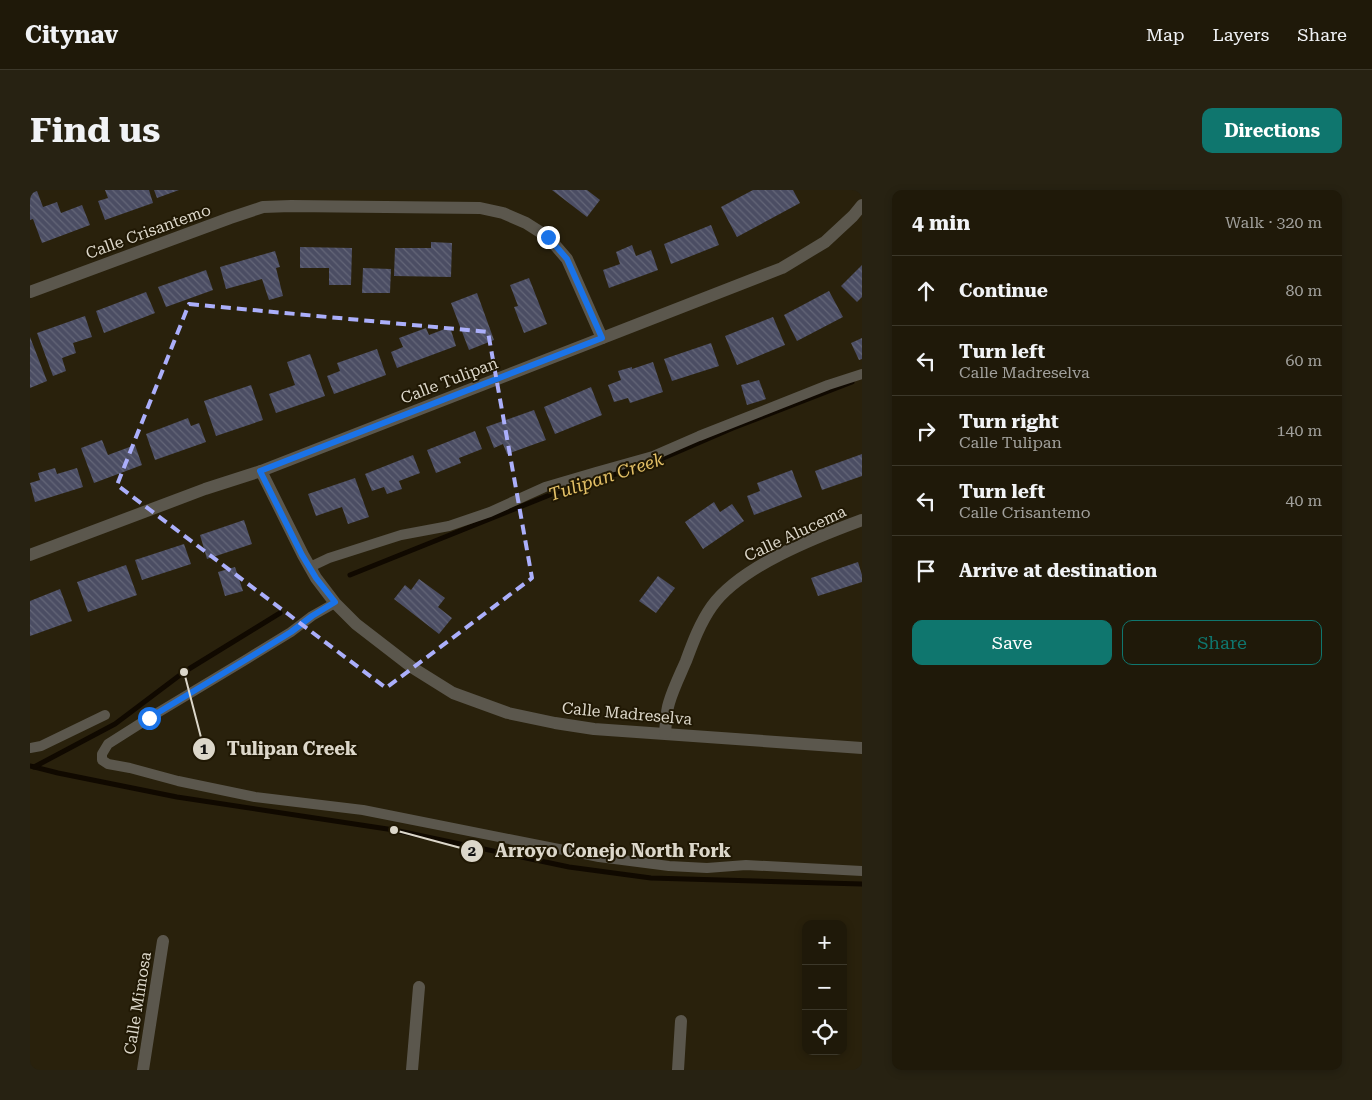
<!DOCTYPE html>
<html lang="en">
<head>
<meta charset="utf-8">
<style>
  body { margin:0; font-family:"Roboto Serif",serif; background:#272212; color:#f1f3f6 }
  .controls { position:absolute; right:15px; bottom:15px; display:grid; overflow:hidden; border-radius:10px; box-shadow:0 2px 8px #0003 }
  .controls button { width:45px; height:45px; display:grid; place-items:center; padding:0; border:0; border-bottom:1px solid #3c382a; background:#1f1909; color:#f1f3f6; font:25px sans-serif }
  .stop { position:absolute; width:15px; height:15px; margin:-11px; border:4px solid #1a73e8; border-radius:50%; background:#fff }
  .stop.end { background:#1a73e8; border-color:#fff; box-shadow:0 1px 5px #0008 }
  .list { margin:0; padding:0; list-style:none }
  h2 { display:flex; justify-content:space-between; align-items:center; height:65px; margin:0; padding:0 20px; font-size:21px }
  h2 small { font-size:16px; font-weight:400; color:#a1a09c }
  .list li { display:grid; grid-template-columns:32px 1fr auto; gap:15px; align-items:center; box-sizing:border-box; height:70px; padding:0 20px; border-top:1px solid #3c382a }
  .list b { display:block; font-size:19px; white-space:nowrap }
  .list p { margin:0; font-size:16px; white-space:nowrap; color:#a1a09c }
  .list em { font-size:16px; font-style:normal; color:#a1a09c }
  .actions { display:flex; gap:10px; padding:15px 20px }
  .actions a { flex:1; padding:11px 0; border:1px solid #0f766e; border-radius:10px; text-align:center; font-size:18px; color:#0f766e }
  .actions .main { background:#0f766e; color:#fff }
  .icon { flex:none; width:28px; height:28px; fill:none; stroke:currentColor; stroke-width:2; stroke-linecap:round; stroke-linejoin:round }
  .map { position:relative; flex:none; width:832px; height:880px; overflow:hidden; border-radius:10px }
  header { display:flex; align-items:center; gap:30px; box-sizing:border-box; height:70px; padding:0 25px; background:#1f1909; border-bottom:1px solid #3c382a }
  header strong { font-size:24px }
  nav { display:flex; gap:28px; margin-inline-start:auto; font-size:18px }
  .intro { display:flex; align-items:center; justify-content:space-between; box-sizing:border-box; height:120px; padding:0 30px }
  h1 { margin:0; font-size:35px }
  .button { padding:12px 22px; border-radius:10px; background:#0f766e; color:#fff; font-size:18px; font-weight:700 }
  main { display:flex; gap:30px; padding:0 30px }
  aside { flex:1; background:#1f1909; border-radius:10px; box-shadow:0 2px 8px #0003 }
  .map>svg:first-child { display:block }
</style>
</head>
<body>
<header>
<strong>Citynav</strong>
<nav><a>Map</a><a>Layers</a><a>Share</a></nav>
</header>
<div class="intro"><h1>Find us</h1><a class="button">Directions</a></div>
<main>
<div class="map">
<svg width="832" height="880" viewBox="0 0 832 880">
  <defs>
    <pattern id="building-back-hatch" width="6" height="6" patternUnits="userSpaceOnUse" patternTransform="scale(1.25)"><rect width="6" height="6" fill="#4b4d63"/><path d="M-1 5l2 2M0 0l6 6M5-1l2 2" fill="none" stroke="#646678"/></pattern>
  </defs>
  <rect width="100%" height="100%" fill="#29210c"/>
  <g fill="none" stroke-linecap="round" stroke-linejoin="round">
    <!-- stream -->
    <g stroke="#100900" stroke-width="5">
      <polyline points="320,385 537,298 617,275 703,238 822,192"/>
      <polyline points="0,576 28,583 147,607 364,640 539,677 621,688 832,694"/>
      <polyline points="4,577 85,534 154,482 250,423"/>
    </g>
  </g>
  <!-- building -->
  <g fill="url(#building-back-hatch)">
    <polygon points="75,0 119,0 123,13 75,30 68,11 78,8"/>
    <polygon points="124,0 149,0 127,8"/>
    <polygon points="522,0 557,0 570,10 557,27"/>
    <polygon points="723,0 763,0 770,13 707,47 691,17"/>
    <polygon points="7,1 13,17 27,12 31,23 52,15 60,35 12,53 3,29 0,30 0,3"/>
    <polygon points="681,35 689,55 641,74 634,54"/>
    <polygon points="401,52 422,53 421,87 364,86 365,58 401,58"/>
    <polygon points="602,55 606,66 621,60 628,80 579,98 573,80 590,74 586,62"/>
    <polygon points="270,57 322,58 321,95 299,95 299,78 270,78"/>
    <polygon points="245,61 250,77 246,78 253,106 239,110 232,89 196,99 190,77"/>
    <polygon points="832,75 832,107 827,112 811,96"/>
    <polygon points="333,78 361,79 360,103 332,103"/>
    <polygon points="176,80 183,100 136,117 128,97"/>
    <polygon points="499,88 517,134 494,143 484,117 488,116 480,95"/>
    <polygon points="799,101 813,127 767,151 754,125"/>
    <polygon points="116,102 125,123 74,143 66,121"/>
    <polygon points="447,103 464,150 439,160 421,113"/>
    <polygon points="55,126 62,147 43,153 46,163 32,168 36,181 23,186 7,143"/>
    <polygon points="743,127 755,155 707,175 695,146"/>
    <polygon points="420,137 426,156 367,178 361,162 373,157 369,148 396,138 399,145"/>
    <polygon points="0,147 17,191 0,198"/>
    <polygon points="832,148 832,169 829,170 821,153"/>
    <polygon points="681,153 689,176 642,191 634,169"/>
    <polygon points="347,159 356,185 304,204 297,186 310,181 307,173"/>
    <polygon points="280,164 295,206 246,223 239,204 265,195 257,172"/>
    <polygon points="623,172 633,202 600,213 598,208 584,212 578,195 591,190 588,181 602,177 602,179"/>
    <polygon points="729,190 736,209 717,215 711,195"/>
    <polygon points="221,195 233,230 186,246 174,211"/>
    <polygon points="561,197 572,225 525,244 514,217"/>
    <polygon points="504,220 516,250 477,264 473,254 464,258 456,237"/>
    <polygon points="158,228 161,236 169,233 176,252 125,270 116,244"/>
    <polygon points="445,241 452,259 429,268 431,273 406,283 397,260"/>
    <polygon points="72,250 78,265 105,255 112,275 64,293 51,258"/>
    <polygon points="832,264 832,286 792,300 785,281"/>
    <polygon points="383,265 390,283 369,291 372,299 357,304 354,297 342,301 335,284"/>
    <polygon points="25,278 27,284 47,278 53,297 5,312 0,293 10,290 8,283"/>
    <polygon points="762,280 772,307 724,325 717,306 730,301 727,293"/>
    <polygon points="325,288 339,327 318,334 312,317 286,326 278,304"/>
    <polygon points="684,312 690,322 702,314 714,331 673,359 655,332"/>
    <polygon points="214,330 222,354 177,369 170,345"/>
    <polygon points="154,354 161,374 112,390 105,370"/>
    <polygon points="828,372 832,385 832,392 788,406 781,388"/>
    <polygon points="96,375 107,405 58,422 47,392"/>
    <polygon points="205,377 213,401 195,406 188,382"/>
    <polygon points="628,386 645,398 626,423 609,411"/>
    <polygon points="389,389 415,408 408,417 422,428 409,444 364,409 375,395 381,400"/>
    <polygon points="30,399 42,431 0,446 0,411"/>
  </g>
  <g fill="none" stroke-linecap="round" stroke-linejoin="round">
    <!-- lane -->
    <g stroke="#5b574d" stroke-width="10">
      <polyline points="280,377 299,368 371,345 419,336 460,322 515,297 566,282 623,266 669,246 798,195 832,184"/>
      <polyline points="305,413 282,426 261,442 217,469 119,528 78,554 72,564 72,570 78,574 100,578 148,591 225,607 333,620 569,667 639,676 677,678 716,675 832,681"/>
      <polyline points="0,558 11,556 75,525"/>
    </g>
    <!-- street -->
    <g stroke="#5b574d" stroke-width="12">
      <polyline points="0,102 200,28 233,17 261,16 450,18 473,23 496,33 518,47 537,69 572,148"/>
      <polyline points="231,281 273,365 286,388 305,413 326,434 383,478 423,503 478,523 525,533 564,539 832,558"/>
      <polyline points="0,365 175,299 231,281 752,78 795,52 823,26 832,15"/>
      <path d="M 635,543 C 636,534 636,522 639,513 C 643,499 650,485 656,471 C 663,452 670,433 682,416 C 711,376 786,347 832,330"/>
      <polyline points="113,880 133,751"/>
      <polyline points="382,880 389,797"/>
      <polyline points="648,880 651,831"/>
    </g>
  </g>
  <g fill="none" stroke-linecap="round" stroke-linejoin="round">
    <!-- route -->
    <polyline stroke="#1a73e8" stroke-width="6" points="119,528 217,469 261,442 282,426 305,412 286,388 272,365 230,281 572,148 537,69 518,47"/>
  </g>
  <!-- marked area -->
  <path fill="none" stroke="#abaffb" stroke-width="4" stroke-dasharray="10 6" stroke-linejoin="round" d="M 159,114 L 458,142 L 502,388 L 356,498 L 87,295 Z"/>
  <g text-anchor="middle" stroke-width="4" stroke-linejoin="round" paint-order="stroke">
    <!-- street labels -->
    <g font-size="16" fill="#dcd7ca" stroke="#201804">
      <text transform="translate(118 41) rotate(-20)" y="6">Calle Crisantemo</text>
      <text transform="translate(419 190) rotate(-21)" y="6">Calle Tulipan</text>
      <text transform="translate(765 343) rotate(-25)" y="6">Calle Alucema</text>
      <text transform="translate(597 523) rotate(5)" y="6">Calle Madreselva</text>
      <text transform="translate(107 813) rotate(-81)" y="6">Calle Mimosa</text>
    </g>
    <!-- water labels -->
    <g font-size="18" font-style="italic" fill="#e4c167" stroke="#201804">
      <text transform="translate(576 287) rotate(-18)" y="6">Tulipan Creek</text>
    </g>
  </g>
  <!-- callouts -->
  <path fill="none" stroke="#dcd7ca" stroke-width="2" d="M154 482L174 559M364 640L442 661"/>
  <g fill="#dcd7ca" stroke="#201804" stroke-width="2">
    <circle cx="154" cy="482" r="5"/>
    <circle cx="364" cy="640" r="5"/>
    <circle cx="174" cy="559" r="12"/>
    <circle cx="442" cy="661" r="12"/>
  </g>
  <g font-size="15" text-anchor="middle" font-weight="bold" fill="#111">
    <text x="174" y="564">1</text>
    <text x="442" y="666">2</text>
  </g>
  <g font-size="18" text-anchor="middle" font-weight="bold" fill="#dcd7ca" stroke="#201804" stroke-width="4" stroke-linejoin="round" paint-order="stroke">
    <text x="262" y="565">Tulipan Creek</text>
    <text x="583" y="667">Arroyo Conejo North Fork</text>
  </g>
</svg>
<div class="controls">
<button>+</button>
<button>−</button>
<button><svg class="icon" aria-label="locate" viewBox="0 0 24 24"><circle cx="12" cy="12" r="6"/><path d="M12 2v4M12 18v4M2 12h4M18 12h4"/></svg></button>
</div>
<div class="stop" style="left:119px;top:528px"></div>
<div class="stop end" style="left:518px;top:47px"></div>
</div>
<aside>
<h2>4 min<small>Walk · 320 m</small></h2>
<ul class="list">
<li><svg class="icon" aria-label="ahead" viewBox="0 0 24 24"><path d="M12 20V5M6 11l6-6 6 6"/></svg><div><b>Continue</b></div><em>80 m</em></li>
<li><svg class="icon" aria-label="left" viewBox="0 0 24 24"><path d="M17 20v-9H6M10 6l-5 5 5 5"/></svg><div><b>Turn left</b><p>Calle Madreselva</p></div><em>60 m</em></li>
<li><svg class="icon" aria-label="right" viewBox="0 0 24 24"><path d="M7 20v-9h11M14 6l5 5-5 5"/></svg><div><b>Turn right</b><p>Calle Tulipan</p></div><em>140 m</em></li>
<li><svg class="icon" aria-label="left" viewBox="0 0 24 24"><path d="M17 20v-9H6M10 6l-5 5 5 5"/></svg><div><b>Turn left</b><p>Calle Crisantemo</p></div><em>40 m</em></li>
<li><svg class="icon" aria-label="arrive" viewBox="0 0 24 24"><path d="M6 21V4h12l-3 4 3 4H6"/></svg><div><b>Arrive at destination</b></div></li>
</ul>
<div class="actions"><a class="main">Save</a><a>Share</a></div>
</aside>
</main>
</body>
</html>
